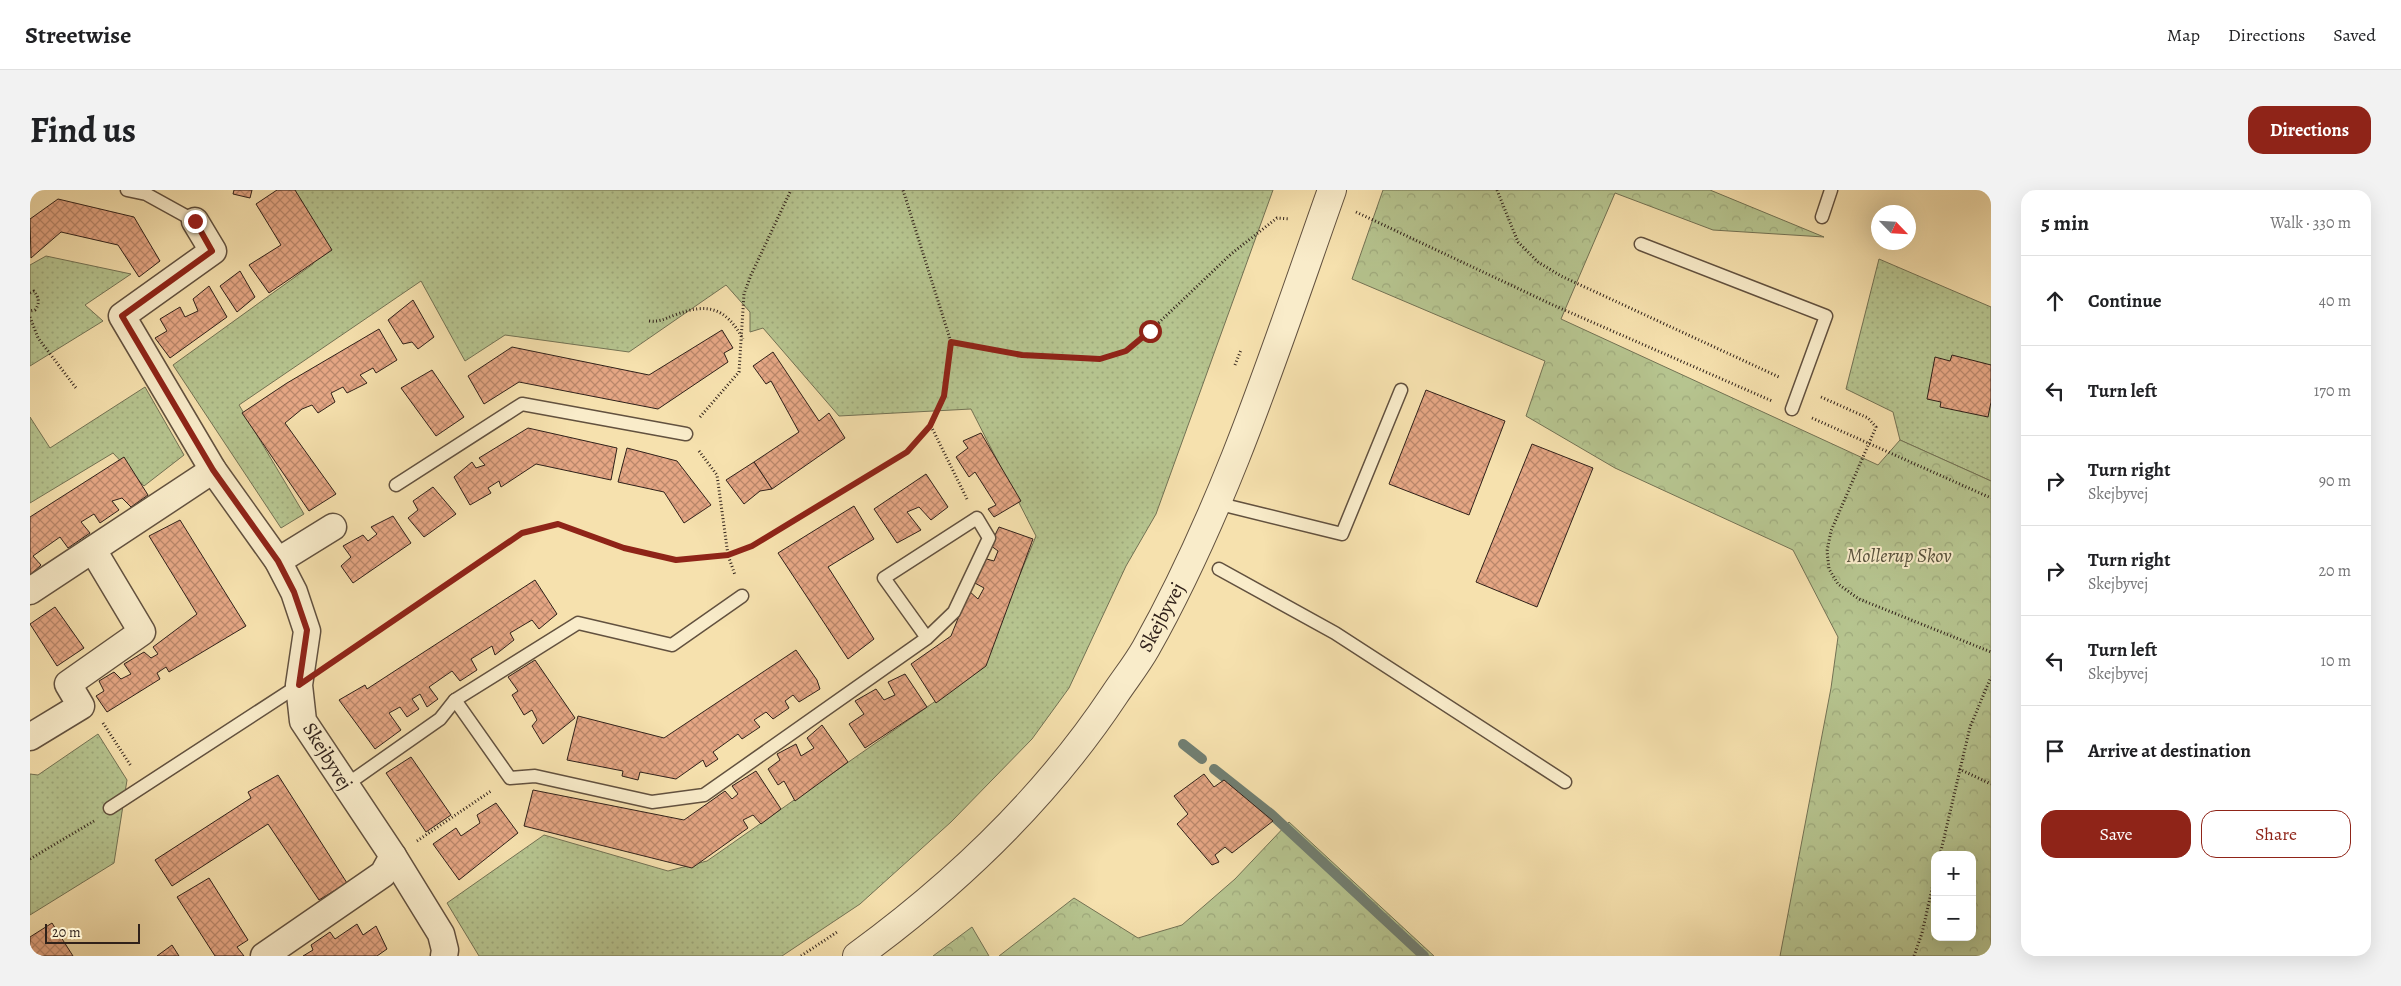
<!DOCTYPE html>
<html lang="en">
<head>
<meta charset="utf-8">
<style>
  body { margin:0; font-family:Alegreya,serif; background:#f2f2f2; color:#202124 }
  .controls { position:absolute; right:15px; bottom:15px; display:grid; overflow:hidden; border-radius:10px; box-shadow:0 5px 20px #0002 }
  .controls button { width:45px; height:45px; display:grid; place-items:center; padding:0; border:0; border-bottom:1px solid #e0e0e0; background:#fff; color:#202124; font:25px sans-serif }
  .compass { position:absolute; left:1841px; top:15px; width:45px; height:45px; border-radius:50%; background:#fff; box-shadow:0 5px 20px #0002; rotate:115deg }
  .scale { position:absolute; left:15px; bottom:12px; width:95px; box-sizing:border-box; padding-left:5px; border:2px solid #30211a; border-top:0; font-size:14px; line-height:18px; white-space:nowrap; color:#30211a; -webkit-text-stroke:4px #f9ecca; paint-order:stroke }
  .stop { position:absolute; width:15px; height:15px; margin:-11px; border:4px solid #8f2418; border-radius:50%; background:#fff }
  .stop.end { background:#8f2418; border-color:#fff; box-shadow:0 1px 5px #0008 }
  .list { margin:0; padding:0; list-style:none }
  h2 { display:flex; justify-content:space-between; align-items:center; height:65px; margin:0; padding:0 20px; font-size:21px }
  h2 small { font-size:16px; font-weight:400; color:#757577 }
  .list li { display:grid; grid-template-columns:32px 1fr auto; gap:15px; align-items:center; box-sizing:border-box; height:90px; padding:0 20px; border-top:1px solid #e0e0e0 }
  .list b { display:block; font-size:19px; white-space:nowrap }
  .list p { margin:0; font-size:16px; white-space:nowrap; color:#757577 }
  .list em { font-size:16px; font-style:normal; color:#757577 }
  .actions { display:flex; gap:10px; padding:15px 20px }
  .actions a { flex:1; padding:11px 0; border:1px solid #8f2418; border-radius:15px; text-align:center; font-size:18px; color:#8f2418 }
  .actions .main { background:#8f2418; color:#fff }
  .icon { flex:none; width:28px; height:28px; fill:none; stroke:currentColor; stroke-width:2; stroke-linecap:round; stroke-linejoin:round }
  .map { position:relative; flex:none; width:1961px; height:766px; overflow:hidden; border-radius:15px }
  header { display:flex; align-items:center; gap:30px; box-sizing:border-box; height:70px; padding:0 25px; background:#fff; border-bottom:1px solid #e0e0e0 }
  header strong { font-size:24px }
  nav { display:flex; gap:28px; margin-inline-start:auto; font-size:18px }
  .intro { display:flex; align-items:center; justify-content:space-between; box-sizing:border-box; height:120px; padding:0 30px }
  h1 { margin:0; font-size:35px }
  .button { padding:12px 22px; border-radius:15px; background:#8f2418; color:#fff; font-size:18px; font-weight:700 }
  main { display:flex; gap:30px; padding:0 30px }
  aside { flex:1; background:#fff; border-radius:15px; box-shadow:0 5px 20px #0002 }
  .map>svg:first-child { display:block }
</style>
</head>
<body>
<header>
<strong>Streetwise</strong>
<nav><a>Map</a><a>Directions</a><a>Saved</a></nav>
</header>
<div class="intro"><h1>Find us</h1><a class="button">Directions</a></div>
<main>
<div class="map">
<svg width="1961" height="766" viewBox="0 0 1961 766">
  <defs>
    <pattern id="grass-dots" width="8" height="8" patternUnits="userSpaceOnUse" patternTransform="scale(1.25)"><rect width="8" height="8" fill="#b6c48f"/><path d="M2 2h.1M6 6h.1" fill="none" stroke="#9da87b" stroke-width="1.8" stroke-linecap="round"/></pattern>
    <pattern id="forest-crowns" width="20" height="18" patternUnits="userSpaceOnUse" patternTransform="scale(1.25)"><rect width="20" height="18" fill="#b6c48f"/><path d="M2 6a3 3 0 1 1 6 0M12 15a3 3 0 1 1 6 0" fill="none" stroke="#9da87b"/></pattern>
    <pattern id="building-cross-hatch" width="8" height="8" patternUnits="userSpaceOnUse" patternTransform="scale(1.25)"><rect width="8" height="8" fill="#e5a684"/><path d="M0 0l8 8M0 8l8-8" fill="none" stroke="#ba876b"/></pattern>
  </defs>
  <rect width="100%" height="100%" fill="#f6e1ae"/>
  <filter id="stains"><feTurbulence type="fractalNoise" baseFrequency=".004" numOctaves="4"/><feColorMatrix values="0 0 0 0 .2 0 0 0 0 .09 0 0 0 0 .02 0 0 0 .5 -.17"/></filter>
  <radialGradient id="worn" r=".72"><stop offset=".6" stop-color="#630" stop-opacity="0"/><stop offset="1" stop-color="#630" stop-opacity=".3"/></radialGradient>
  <!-- grass -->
  <g fill="url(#grass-dots)" stroke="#737254">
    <polygon points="260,0 1243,0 1126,324 1096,376 1039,498 1002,549 921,632 830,714 752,766 449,766 417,713 514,645 638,681 677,671 950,480 1006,346 941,219 809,226 733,138 720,142 720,122 696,95 599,162 475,145 435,171 391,91 209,215 274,324 251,338 143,175 283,74 288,52"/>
    <polygon points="16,66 101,84 55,115 73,131 0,176 0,75"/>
    <polygon points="1849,69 1961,117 1961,291 1870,250 1863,222 1816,199"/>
    <polygon points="115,197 154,265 114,296 83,263 0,313 0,227 20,258"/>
    <polygon points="68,544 97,590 84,673 0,725 0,584 8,585"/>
  </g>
  <!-- forest -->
  <g fill="url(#forest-crowns)" stroke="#737254" fill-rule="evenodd">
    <path d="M 1353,0 L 1680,0 L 1794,47 L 1683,40 L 1585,3 L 1531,129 L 1848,275 L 1870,250 L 1961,291 L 1961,766 L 1750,766 L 1801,498 L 1808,447 L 1763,360 L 1585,278 L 1496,226 L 1515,171 L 1322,89 ZM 1905,665 L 1942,665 L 1942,747 L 1905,747 Z"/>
    <polygon points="1259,632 1404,766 969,766 1044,708 1108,748 1152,735 1205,689"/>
    <polygon points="942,737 959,766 903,766"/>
  </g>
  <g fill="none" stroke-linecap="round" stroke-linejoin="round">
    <!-- stream -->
    <g stroke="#717f72" stroke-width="10">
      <polyline points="1153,554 1172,569"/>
      <polyline points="1184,579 1241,624 1394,766"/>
    </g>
  </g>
  <!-- building -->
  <g fill="url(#building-cross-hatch)" stroke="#30211a">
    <polygon points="204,0 222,0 220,8 203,4"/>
    <polygon points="247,0 265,0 302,60 239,103 219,75 251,55 226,14"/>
    <polygon points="28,9 104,27 130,71 109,87 88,55 31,42 1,68 0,29"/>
    <polygon points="210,81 225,107 207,122 190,96"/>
    <polygon points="179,96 197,127 140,168 125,148 137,141 130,129 150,117 155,127 168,121 163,109"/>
    <polygon points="383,110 404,147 388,159 382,152 373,154 358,130"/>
    <polygon points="349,139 367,170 346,183 343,178 330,185 337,193 317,203 313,197 301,203 305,212 288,223 282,215 272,219 255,233 306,304 279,321 212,223 257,193"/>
    <polygon points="692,140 703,158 694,163 698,172 628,219 489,192 454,214 438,186 482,157 619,185"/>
    <polygon points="743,162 789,231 799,223 815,248 742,299 724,272 769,242 741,191 736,194 723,176"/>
    <polygon points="1922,165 1961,175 1961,212 1958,227 1910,217 1911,212 1897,209 1905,167 1920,171"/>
    <polygon points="402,180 434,227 406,246 371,198"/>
    <polygon points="1396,200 1475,231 1439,325 1359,294"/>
    <polygon points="498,238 587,258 581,290 506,274 471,297 469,291 458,298 461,303 440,315 424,287 442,272 446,278 455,275 449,268"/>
    <polygon points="951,243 991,311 964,327 958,319 966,315 945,282 939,287 926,267 938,258 933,251"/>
    <polygon points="1502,254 1563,278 1507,417 1446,392"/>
    <polygon points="597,258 647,271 681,315 654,333 634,302 588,292"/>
    <polygon points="94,267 118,305 101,317 92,308 82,311 89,320 70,333 64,324 51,332 60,343 38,358 30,347 3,366 11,375 0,385 0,327"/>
    <polygon points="724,272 742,299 730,301 714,314 696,290"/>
    <polygon points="896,284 918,317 901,330 889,317 877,322 891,340 867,353 844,319"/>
    <polygon points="403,297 426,324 394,347 378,328 388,320 383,311"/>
    <polygon points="824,316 844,349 798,377 844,449 818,469 748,363"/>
    <polygon points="363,326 381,353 323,393 311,376 321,367 313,356 333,345 338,351 347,344 341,337"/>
    <polygon points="150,330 216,436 139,482 136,477 127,483 130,489 77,522 66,506 74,501 69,491 84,482 91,489 101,484 94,474 114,462 121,468 128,464 123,457 167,424 119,346"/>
    <polygon points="969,337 1003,349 956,476 906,513 881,474 921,446 939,401 948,409 954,398 943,392 953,368 964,371 968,361 960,355"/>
    <polygon points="505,390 527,424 509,439 502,430 480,443 484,450 465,465 462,456 441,469 447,480 430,491 422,481 399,497 408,509 397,517 390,504 382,509 389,519 377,527 370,517 359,523 371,540 345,559 309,510 335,495 337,499"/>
    <polygon points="25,417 54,458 27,476 0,434"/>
    <polygon points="766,460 787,490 790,499 769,512 763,505 755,511 759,518 743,529 736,522 724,530 730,537 712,549 708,544 683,562 688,569 676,577 673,570 646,589 610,582 608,590 592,586 593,581 537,570 548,526 634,548"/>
    <polygon points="505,470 545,528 513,554 502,536 507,530 502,520 494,525 482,505 488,501 478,487"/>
    <polygon points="875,484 897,517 835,558 819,534 834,524 825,511 846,499 854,510 865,505 858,492"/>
    <polygon points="792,535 818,572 765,611 754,591 748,595 738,579 750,570 747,564 766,554 771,566 784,558 777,548"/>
    <polygon points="381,567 421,625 396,642 356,583"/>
    <polygon points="726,581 751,619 731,634 723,625 713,630 718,638 662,678 494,636 503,600 654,630 695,601 702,609 708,604 702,596"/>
    <polygon points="1174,584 1184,597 1194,590 1243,631 1202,663 1195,657 1185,665 1189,672 1182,675 1147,634 1158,624 1144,606"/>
    <polygon points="248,585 317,693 289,710 238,634 142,696 125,670 221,608 218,602"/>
    <polygon points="466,613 488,643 429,690 403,654 426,638 431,646 450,633 447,625"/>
    <polygon points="179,688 218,750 207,757 214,766 185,766 147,707"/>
    <polygon points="22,733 43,766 0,766 0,747"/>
    <polygon points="327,734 333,745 346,736 357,759 347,766 273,766 283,760 281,755 300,742 305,749"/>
    <polygon points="142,755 149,766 127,766"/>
  </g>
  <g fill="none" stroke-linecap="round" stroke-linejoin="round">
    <defs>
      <g id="service">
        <polyline points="97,0 116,4 165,31"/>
        <polyline points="1792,27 1801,0"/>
        <polyline points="1611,54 1796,126 1762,219"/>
        <polyline points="366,295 492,214 656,244"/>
        <polyline points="1186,313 1312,344 1371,200"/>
        <polyline points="1189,379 1305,443 1535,592"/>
        <polyline points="712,406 642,455 548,433 425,510 480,588 505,586 622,612 674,605 897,448 924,422 959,348 947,328 854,388 897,448"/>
        <polyline points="316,595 410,529 425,510"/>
        <polyline points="80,618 269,495"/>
      </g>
      <g id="minor">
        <polyline points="165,31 183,61 92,126 183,280 248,371 264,402 277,441 269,495 273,531 363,666 411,744 415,760 414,766"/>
        <polyline points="248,371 303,337"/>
        <polyline points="0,401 183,280"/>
        <polyline points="0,547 51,516 38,494 112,442 63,360"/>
        <polyline points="234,766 353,684 363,666"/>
      </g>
      <path id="tertiary" d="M 827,766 C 927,693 1016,608 1085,504 C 1095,489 1107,474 1116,458 C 1197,314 1247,155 1302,0"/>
    </defs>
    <!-- service casing -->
    <use href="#service" stroke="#62513f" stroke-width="15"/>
    <!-- minor casing -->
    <use href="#minor" stroke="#62513f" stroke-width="29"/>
    <!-- tertiary casing -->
    <use href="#tertiary" stroke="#62513f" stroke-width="30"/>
    <!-- path -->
    <g stroke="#30211a" stroke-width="3" stroke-dasharray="1 2.5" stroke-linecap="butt">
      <polyline points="1467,0 1488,52 1508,72 1531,86 1749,187"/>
      <polyline points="1326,22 1523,115 1742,211"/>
      <path d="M 0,103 L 4,101 C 9,108 10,113 5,120 L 0,121"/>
      <polyline points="0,127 8,148 46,198"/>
      <path d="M 619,131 C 630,132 634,129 645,125 C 678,112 696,118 713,149"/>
      <polyline points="921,152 992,165 1069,169 1096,161 1120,141 1201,64 1247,28 1260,29"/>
      <polyline points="1205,175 1211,160"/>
      <polyline points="1791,207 1838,228 1846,237 1801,341 1797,361 1799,379 1808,394 1829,409 1961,462"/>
      <polyline points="670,227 709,182 714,104 721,85 761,0"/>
      <polyline points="1782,228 1961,308"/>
      <polyline points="901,236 937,309"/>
      <polyline points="669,261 687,285 698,365 705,385"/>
      <polyline points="302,473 492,343 528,334 594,358 647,370 698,365 722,356 877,262 901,236 915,206 921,152 873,0"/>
      <polyline points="73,533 101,576"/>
      <polyline points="1929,579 1961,594"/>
      <polyline points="387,651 461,601"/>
      <polyline points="1910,665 1940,537 1961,487"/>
      <polyline points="0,669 64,631"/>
      <polyline points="771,766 807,742"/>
      <polyline points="1884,766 1892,743 1905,686"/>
    </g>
    <!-- service -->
    <use href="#service" stroke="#f9ecca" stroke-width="12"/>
    <!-- minor -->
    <use href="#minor" stroke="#f9ecca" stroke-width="26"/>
    <!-- tertiary -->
    <use href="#tertiary" stroke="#f9ecca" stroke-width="28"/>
  </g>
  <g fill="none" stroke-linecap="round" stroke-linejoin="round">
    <!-- route -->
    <polyline stroke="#8f2418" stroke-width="6" points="165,31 182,61 92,126 183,280 248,371 264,402 277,440 269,495 492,343 528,334 594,358 646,370 698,365 722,356 877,262 900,236 914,206 921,152 992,165 1070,169 1096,161 1120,141"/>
  </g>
  <g text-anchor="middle" stroke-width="4" stroke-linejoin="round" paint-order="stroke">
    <!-- park labels -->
    <g font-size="20" font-style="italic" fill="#58523d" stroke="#f9ecca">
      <text x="1869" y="372">Mollerup Skov</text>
    </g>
    <!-- street labels -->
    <g font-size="20" fill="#30211a" stroke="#f9ecca">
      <text transform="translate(1131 427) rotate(-62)" y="7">Skejbyvej</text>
      <text transform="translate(298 566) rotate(58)" y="7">Skejbyvej</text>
    </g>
  </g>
  <rect width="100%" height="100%" filter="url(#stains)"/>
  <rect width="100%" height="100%" fill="url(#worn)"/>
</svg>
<div class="controls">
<button>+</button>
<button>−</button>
</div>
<svg class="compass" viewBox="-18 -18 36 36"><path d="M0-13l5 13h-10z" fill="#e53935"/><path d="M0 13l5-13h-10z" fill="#757577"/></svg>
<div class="scale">20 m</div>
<div class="stop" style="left:1120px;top:141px"></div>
<div class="stop end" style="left:165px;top:31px"></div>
</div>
<aside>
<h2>5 min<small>Walk · 330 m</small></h2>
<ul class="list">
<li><svg class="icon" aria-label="ahead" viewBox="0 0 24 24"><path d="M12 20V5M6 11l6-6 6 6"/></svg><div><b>Continue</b></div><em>40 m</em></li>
<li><svg class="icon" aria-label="left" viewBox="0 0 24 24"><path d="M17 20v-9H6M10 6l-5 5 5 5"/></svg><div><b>Turn left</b></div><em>170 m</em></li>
<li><svg class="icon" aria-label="right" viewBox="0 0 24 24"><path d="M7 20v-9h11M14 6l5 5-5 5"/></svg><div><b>Turn right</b><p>Skejbyvej</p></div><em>90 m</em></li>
<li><svg class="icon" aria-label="right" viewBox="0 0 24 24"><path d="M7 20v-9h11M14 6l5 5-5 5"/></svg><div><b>Turn right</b><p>Skejbyvej</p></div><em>20 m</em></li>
<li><svg class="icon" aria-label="left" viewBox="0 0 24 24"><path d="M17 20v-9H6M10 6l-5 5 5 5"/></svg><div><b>Turn left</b><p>Skejbyvej</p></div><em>10 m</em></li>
<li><svg class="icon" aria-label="arrive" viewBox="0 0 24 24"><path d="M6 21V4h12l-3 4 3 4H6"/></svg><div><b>Arrive at destination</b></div></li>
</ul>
<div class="actions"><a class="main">Save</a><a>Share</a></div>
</aside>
</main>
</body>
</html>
